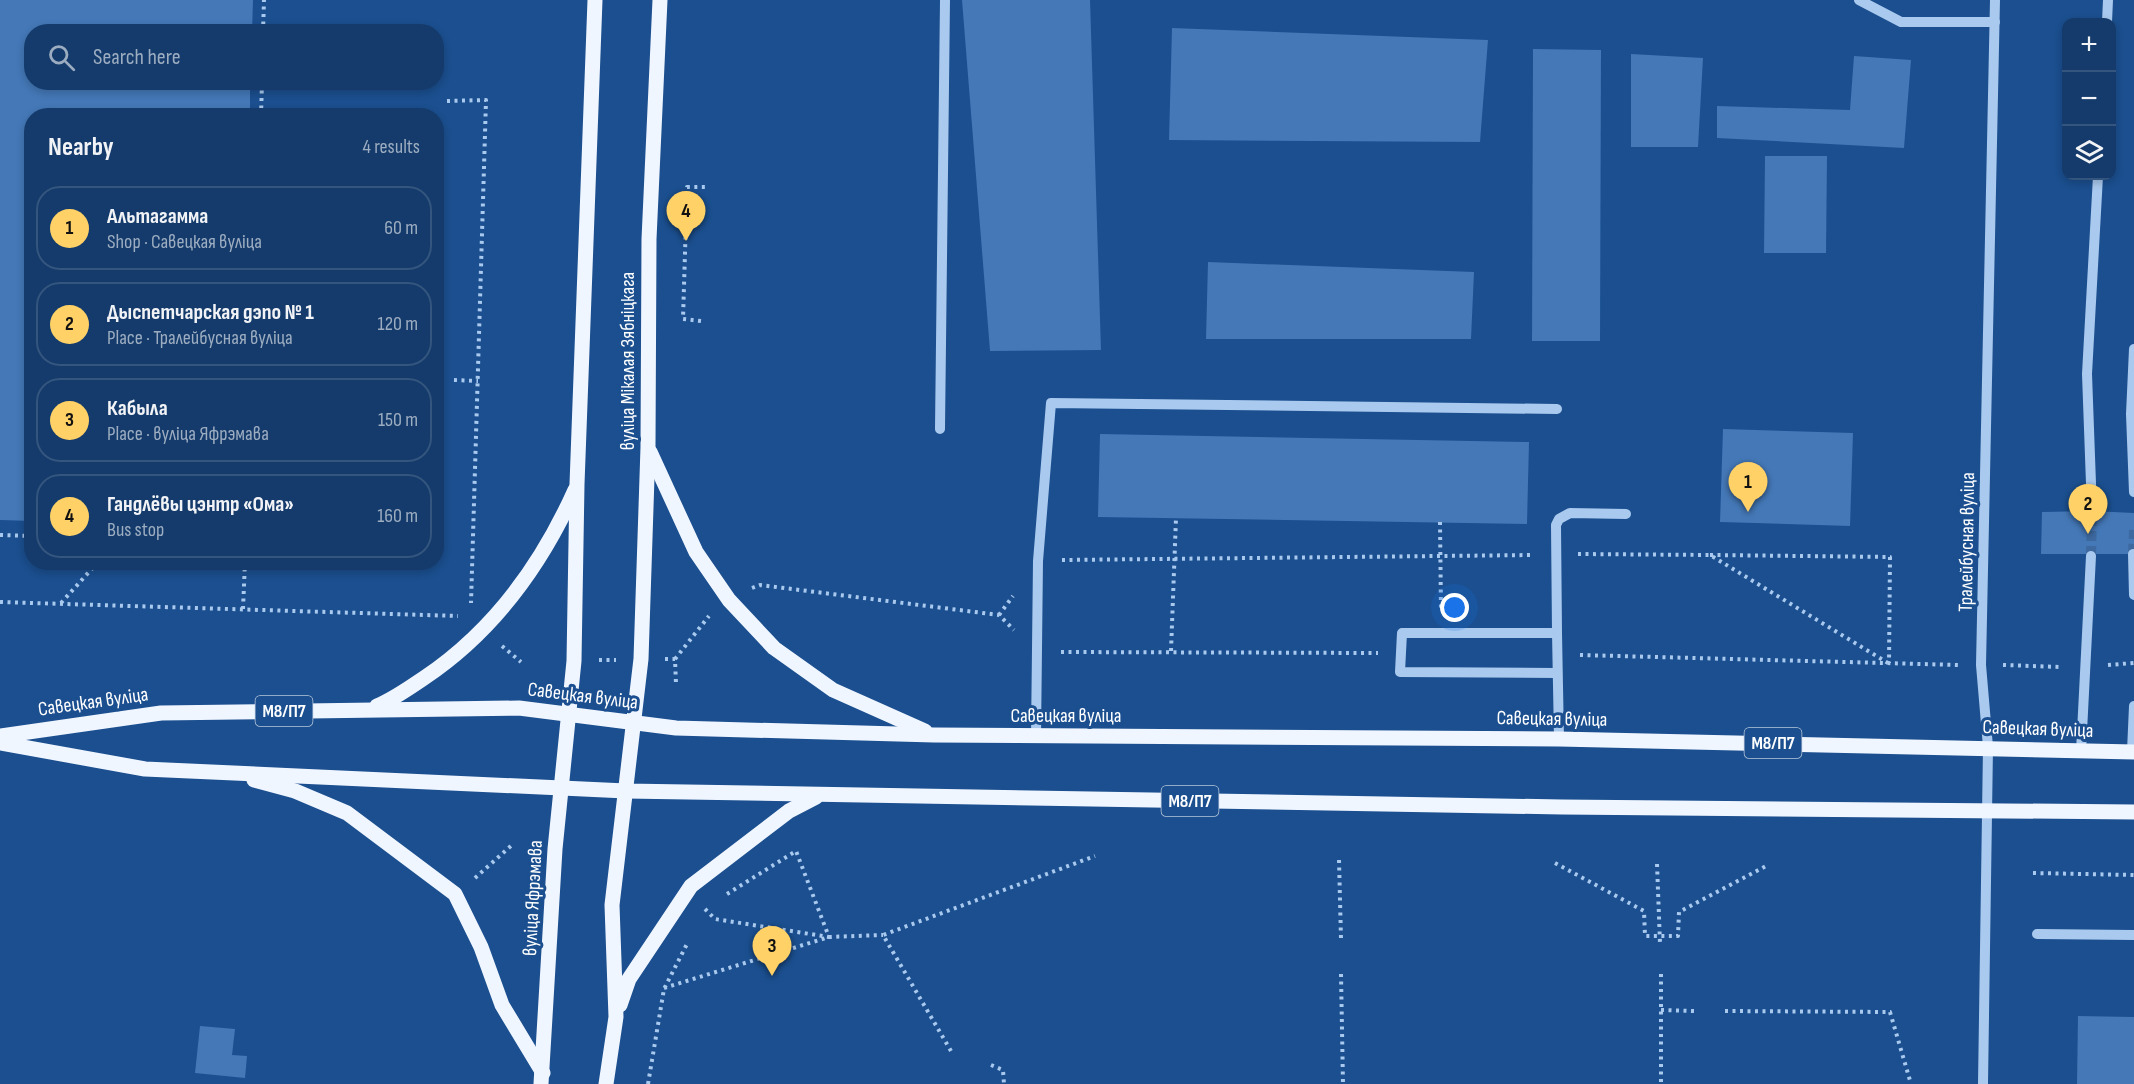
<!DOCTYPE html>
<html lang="en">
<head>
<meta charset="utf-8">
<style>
  body { margin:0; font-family:"Sofia Sans Condensed",sans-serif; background:#214673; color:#f1f3f6 }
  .controls { position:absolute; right:18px; top:18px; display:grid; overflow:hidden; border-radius:12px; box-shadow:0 3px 9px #0003 }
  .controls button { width:54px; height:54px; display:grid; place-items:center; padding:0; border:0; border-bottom:2px solid #33557e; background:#143b6b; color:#f1f3f6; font:30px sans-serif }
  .you { position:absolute; left:1455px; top:608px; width:21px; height:21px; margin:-15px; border:4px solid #fff; border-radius:50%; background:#1a73e8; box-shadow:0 0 0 9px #1a73e833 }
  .badge { display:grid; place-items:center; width:39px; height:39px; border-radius:50%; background:#ffd166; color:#111; font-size:20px; font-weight:700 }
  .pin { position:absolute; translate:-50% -50px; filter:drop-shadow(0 2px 3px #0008) }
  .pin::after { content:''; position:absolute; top:32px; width:21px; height:18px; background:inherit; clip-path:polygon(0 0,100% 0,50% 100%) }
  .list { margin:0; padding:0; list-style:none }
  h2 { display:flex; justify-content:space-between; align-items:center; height:78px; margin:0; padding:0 24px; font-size:26px }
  h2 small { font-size:20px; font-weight:400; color:#9dadc1 }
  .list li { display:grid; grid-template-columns:39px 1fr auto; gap:18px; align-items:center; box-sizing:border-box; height:84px; margin:0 12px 12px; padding:0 12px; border:2px solid #33557e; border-radius:24px }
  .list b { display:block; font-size:22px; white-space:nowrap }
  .list p { margin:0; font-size:20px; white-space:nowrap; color:#9dadc1 }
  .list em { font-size:20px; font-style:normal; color:#9dadc1 }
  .icon { flex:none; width:33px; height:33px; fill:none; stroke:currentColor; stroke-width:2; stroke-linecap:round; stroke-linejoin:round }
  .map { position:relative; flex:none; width:2134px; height:1084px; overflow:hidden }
  .search { position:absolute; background:#143b6b; box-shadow:0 3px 9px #0003; left:24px; top:24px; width:420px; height:66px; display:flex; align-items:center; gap:15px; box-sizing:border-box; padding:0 21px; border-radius:24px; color:#9dadc1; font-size:22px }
  .panel { position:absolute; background:#143b6b; box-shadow:0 3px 9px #0003; left:24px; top:108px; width:420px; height:462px; border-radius:24px }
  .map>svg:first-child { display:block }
</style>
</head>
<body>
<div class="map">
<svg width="2134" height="1084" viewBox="0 0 2134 1084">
  <rect width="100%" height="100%" fill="#1b4f8f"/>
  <!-- building -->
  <g fill="#4478b7">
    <polygon points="0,0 253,0 252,32 32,32 32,82 250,82 250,116 32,116 32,521 0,520"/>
    <polygon points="962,0 1090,0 1101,350 990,351"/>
    <polygon points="1172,28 1488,40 1480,142 1169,140"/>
    <polygon points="1533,49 1601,50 1600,341 1532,341"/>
    <polygon points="1631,54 1703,58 1698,147 1631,147"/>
    <polygon points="1854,56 1911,60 1904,148 1717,138 1717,106 1850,110"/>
    <polygon points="1765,156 1827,156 1826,253 1764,253"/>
    <polygon points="1208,262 1474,272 1471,339 1206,339"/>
    <polygon points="1723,429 1853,433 1850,526 1720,522"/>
    <polygon points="1100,434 1529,442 1527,524 1098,517"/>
    <polygon points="2092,511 2134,513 2134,554 2041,554 2042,512"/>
    <polygon points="2078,1016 2134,1017 2134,1084 2077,1084"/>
    <polygon points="200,1026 235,1029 232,1055 247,1056 245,1078 195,1073"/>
  </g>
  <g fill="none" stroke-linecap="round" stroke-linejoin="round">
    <!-- minor-tunnel -->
    <g stroke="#3d69a0" stroke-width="10" stroke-dasharray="10 5" stroke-linecap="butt">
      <polyline points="2133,554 2134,530"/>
      <polyline points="2091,556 2092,511"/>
    </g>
    <!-- path -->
    <g stroke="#a9c9ee" stroke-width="4" stroke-dasharray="3 4.5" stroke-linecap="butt">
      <polyline points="263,32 264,0"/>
      <polyline points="447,101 486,100 471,603"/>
      <polyline points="261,116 262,82"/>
      <polyline points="701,321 683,319 687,187 706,187"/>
      <polyline points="454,380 478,381"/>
      <polyline points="1440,522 1441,612"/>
      <polyline points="0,535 32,536"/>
      <polyline points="1578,554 1710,555 1888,663"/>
      <polyline points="1710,555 1890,557 1889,663"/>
      <polyline points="1062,560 1534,555"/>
      <polyline points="752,588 760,585 999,615 1014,630"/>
      <polyline points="0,602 458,616"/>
      <polyline points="61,603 98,562"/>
      <polyline points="243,609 245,562"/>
      <polyline points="999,615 1013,596"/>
      <polyline points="502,646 521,662"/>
      <polyline points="1171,651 1176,518"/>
      <polyline points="1061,652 1378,653"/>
      <polyline points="1580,655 1959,665"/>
      <polyline points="665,659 675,659 676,684"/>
      <polyline points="675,659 709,616"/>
      <polyline points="599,660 616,660"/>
      <polyline points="2003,665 2061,667"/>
      <polyline points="2108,665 2134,663"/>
      <polyline points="1339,860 1341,939"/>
      <polyline points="1555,863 1644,911 1645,936 1678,936 1679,912 1766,866"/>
      <polyline points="1657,864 1660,943"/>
      <polyline points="2033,873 2134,875"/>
      <polyline points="475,878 512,845"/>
      <polyline points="705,909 715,919 829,937 796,851 727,894"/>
      <polyline points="1341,974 1343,1084"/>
      <polyline points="1661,974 1661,1084"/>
      <polyline points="664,988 829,937 883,935"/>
      <polyline points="1661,1010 1694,1011"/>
      <polyline points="1725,1011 1890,1012 1911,1084"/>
      <polyline points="951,1051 883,935 1095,856"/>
      <polyline points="991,1065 1003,1070 1004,1084"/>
      <polyline points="648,1084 664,989 688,942"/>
    </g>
    <!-- minor -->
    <g stroke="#a9c9ee" stroke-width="10">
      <polyline points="1859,0 1901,22 1995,22"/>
      <polyline points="2107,22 2108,0"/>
      <polyline points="2134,349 2131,414 2134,492"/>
      <polyline points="940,429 945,0"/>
      <polyline points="2092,511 2087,374 2098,176"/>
      <polyline points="2133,554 2134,595"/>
      <polyline points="1557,633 1556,525 1559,519 1570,513 1626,514"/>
      <polyline points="1557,673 1400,672 1402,633 1557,633 1559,739"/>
      <polyline points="1036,735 1038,561 1051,403 1557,409"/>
      <polyline points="2081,751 2091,556"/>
      <polyline points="2132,751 2134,706"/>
      <polyline points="2037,934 2134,935"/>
      <polyline points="1983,1084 1988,747 1981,665 1995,0"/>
    </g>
    <!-- major -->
    <g stroke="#f0f6ff" stroke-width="15">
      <polyline points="650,452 696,552 729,600 774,648 833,690 925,731"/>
      <path d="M 377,706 C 394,699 409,688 424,678 C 494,631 541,566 575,490"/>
      <polyline points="0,736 161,713 519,708 676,728 934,735 1559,739 2134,752"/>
      <polyline points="0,743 145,769 626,791 1562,807 2134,812"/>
      <polyline points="254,780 295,791 347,813 455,894 481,947 502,1005 543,1073"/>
      <polyline points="620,1005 629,979 691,886 789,811 816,797"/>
      <polyline points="541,1084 555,849 574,661 577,484 595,0"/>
      <polyline points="606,1084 616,1017 612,905 641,659 648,447 649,239 660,0"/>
    </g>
  </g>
  <g text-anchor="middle" stroke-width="6" stroke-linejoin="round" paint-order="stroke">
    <!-- shield labels -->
    <g fill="#1b4f8f" stroke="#bbcadd" stroke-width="1.5">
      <rect x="255.5" y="696" width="57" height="30" rx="4.5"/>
      <rect x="1744.5" y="728" width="57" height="30" rx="4.5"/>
      <rect x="1161.5" y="786" width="57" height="30" rx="4.5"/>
    </g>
    <g font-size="18" font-weight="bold" fill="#fff">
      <text x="284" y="717">М8/П7</text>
      <text x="1773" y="749">М8/П7</text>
      <text x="1190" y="807">М8/П7</text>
    </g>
    <!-- street labels -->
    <g font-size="20" fill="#fff" stroke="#1b4f8f">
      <text transform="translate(627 361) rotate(-90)" y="7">вуліца Мікалая Зябніцкага</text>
      <text transform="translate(1966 542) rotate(-89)" y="7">Тралейбусная вуліца</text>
      <text transform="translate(583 695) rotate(7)" y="7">Савецкая вуліца</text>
      <text transform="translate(93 701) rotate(-8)" y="7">Савецкая вуліца</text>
      <text x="1066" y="722">Савецкая вуліца</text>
      <text transform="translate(1552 718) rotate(1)" y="7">Савецкая вуліца</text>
      <text transform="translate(2038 728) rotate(2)" y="7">Савецкая вуліца</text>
      <text transform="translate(532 898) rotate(-87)" y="7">вуліца Яфрэмава</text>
    </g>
  </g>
</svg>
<div class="controls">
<button>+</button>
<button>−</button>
<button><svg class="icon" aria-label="layers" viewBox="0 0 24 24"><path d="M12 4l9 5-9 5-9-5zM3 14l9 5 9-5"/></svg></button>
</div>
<div class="you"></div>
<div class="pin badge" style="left:1748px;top:512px">1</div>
<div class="pin badge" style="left:2088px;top:534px">2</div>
<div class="pin badge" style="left:772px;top:976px">3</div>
<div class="pin badge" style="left:686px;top:241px">4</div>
<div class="search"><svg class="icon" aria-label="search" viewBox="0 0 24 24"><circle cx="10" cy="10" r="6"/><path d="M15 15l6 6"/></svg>Search here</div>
<section class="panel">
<h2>Nearby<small>4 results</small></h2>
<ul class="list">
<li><span class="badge">1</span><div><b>Альтагамма</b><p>Shop · Савецкая вуліца</p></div><em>60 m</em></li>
<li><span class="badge">2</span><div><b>Дыспетчарская дэпо № 1</b><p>Place · Тралейбусная вуліца</p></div><em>120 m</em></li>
<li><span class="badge">3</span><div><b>Кабыла</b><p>Place · вуліца Яфрэмава</p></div><em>150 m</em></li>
<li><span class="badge">4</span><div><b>Гандлёвы цэнтр «Ома»</b><p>Bus stop</p></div><em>160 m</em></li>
</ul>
</section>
</div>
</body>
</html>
